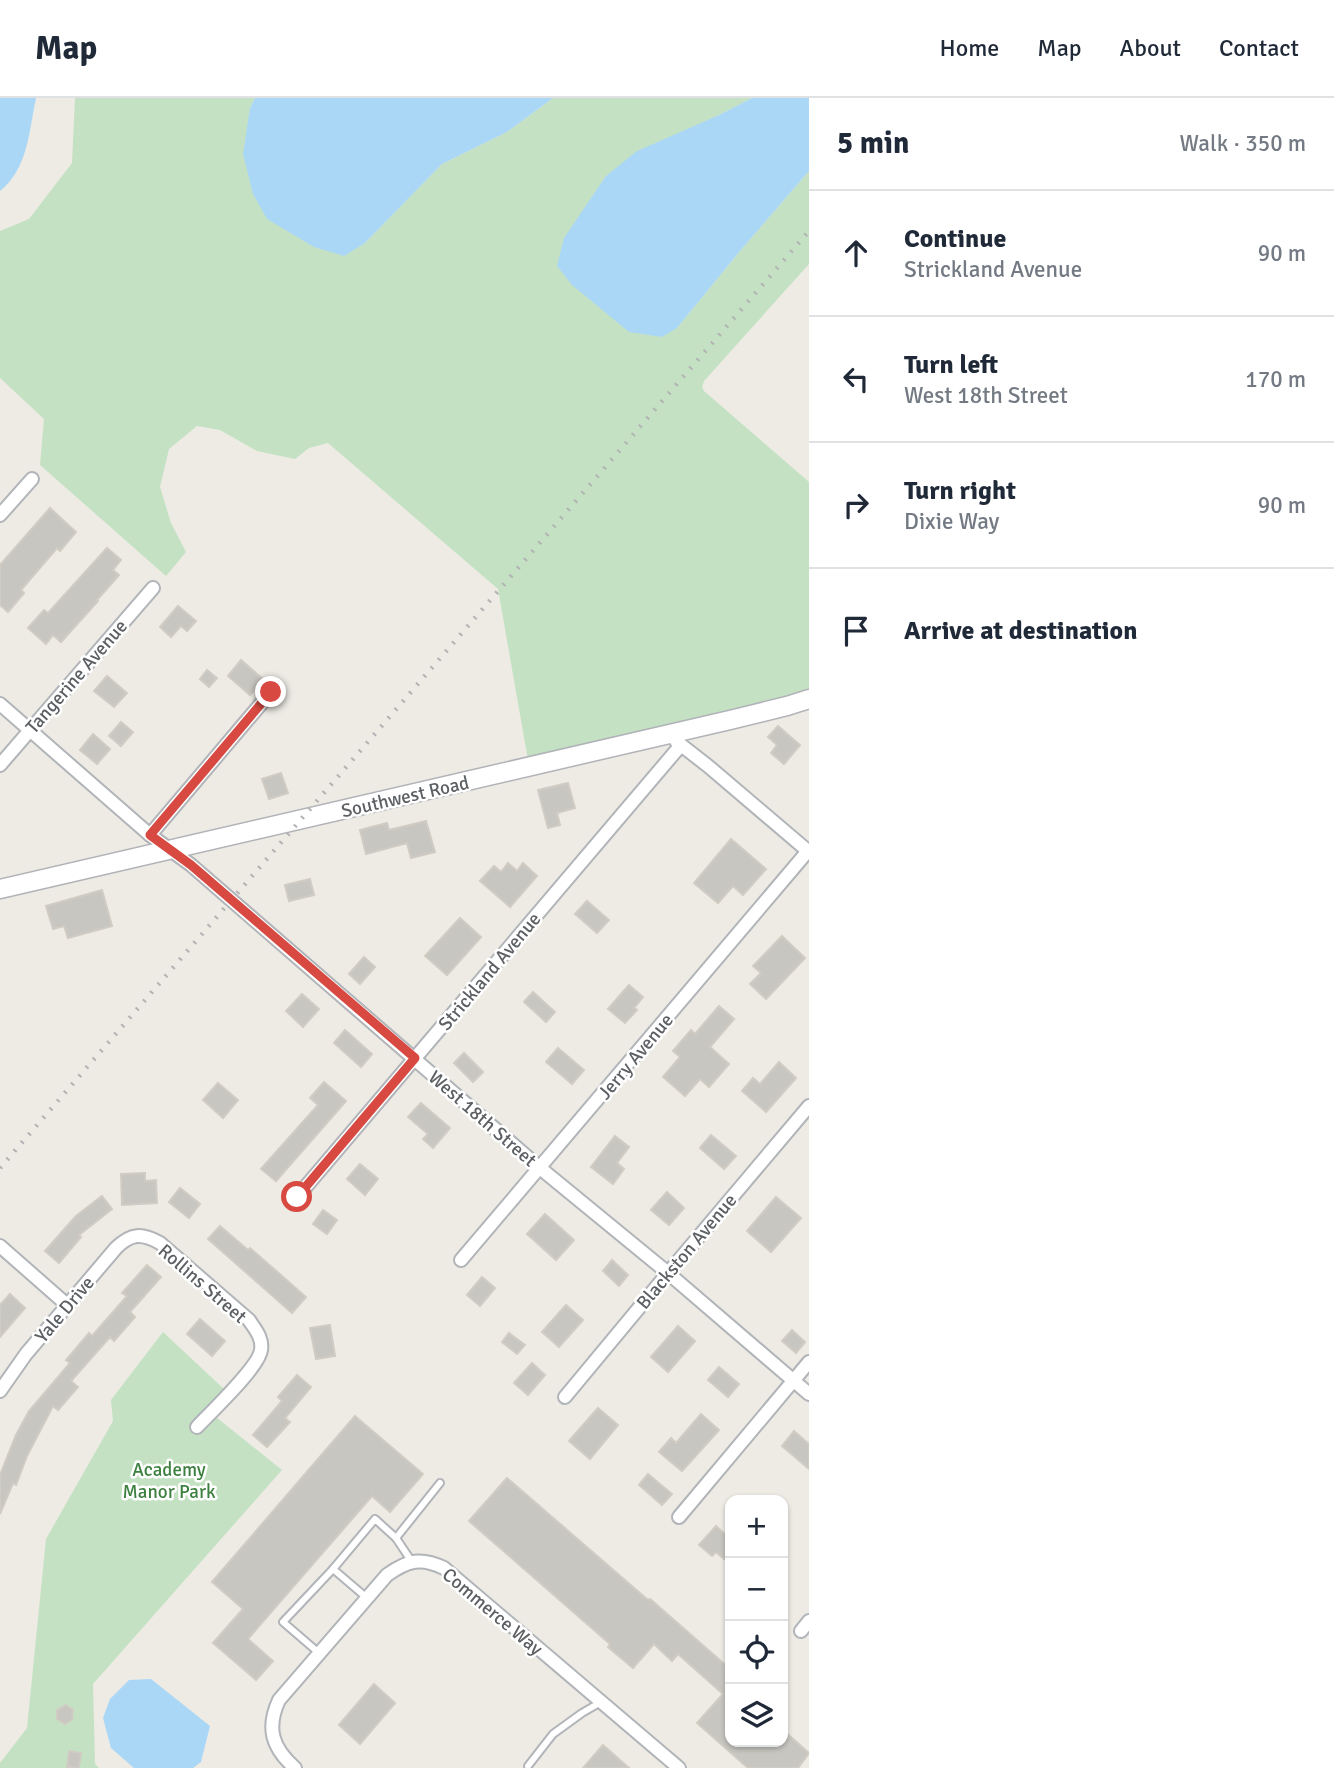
<!DOCTYPE html>
<html lang="en">
<head>
<meta charset="utf-8">
<style>
  body { margin:0; font-family:Signika,sans-serif; background:#f2f2f3; color:#1f2937 }
  .controls { position:absolute; right:21px; bottom:21px; display:grid; overflow:hidden; border-radius:14px; box-shadow:0 2px 5px #0004 }
  .controls button { width:63px; height:63px; display:grid; place-items:center; padding:0; border:0; border-bottom:2px solid #e0e1e3; background:#fff; color:#1f2937; font:35px sans-serif }
  .stop { position:absolute; width:21px; height:21px; margin:-16px; border:5px solid #d74941; border-radius:50%; background:#fff }
  .stop.end { background:#d74941; border-color:#fff; box-shadow:0 2px 7px #0008 }
  .list { margin:0; padding:0; list-style:none }
  h2 { display:flex; justify-content:space-between; align-items:center; height:91px; margin:0; padding:0 28px; font-size:30px }
  h2 small { font-size:23px; font-weight:400; color:#747a83 }
  .list li { display:grid; grid-template-columns:46px 1fr auto; gap:21px; align-items:center; box-sizing:border-box; height:126px; padding:0 28px; border-top:2px solid #e0e1e3 }
  .list b { display:block; font-size:26px; white-space:nowrap }
  .list p { margin:0; font-size:23px; white-space:nowrap; color:#747a83 }
  .list em { font-size:23px; font-style:normal; color:#747a83 }
  .icon { flex:none; width:38px; height:38px; fill:none; stroke:currentColor; stroke-width:2; stroke-linecap:round; stroke-linejoin:round }
  .map { position:relative; flex:none; width:809px; height:1670px; overflow:hidden }
  header { display:flex; align-items:center; gap:42px; box-sizing:border-box; height:98px; padding:0 35px; background:#fff; border-bottom:2px solid #e0e1e3 }
  header strong { font-size:33px }
  nav { display:flex; gap:38px; margin-inline-start:auto; font-size:24px }
  main { display:flex }
  aside { flex:1; background:#fff }
  .map>svg:first-child { display:block }
</style>
</head>
<body>
<header>
<strong>Map</strong>
<nav><a>Home</a><a>Map</a><a>About</a><a>Contact</a></nav>
</header>
<main>
<div class="map">
<svg width="809" height="1670" viewBox="0 0 809 1670">
  <rect width="100%" height="100%" fill="#edebe4"/>
  <!-- green -->
  <g fill="#c4e2c3">
    <polygon points="75,0 255,0 250,10 365,145 442,66 507,34 553,0 752,0 717,18 677,230 740,153 809,73 809,166 704,283 702,289 704,293 809,384 809,593 786,601 670,629 667,626 664,630 528,662 498,491 328,345 309,350 295,361 257,353 220,332 197,328 169,351 160,389 171,425 186,454 166,478 40,367 44,321 0,280 0,133 29,121 72,65"/>
    <polygon points="163,1234 225,1292 206,1311 282,1372 93,1586 95,1666 99,1670 0,1670 0,1665 27,1630 46,1441 113,1323 111,1302"/>
  </g>
  <!-- water -->
  <g fill="#abd7f6">
    <path d="M 0,0 L 36,0 C 29,33 28,71 0,93 Z"/>
    <polygon points="255,0 553,0 507,34 442,66 365,145 344,158 314,149 267,121 253,96 243,56 250,10"/>
    <polygon points="752,0 809,0 809,73 740,153 677,230 662,239 629,234 572,187 557,168 564,140 606,78 637,53 717,18"/>
    <polygon points="151,1581 210,1628 201,1664 193,1670 134,1670 111,1650 103,1620 110,1601 129,1582"/>
  </g>
  <!-- building -->
  <g fill="#c8c6c1" stroke="#d1ccc3" stroke-width="2">
    <polygon points="50,410 76,434 60,453 57,450 21,492 24,495 8,514 0,507 0,467"/>
    <polygon points="107,450 121,462 113,472 119,477 97,502 98,503 61,544 53,537 46,546 28,530 44,512 48,515"/>
    <polygon points="178,508 196,523 187,533 181,528 171,539 160,529"/>
    <polygon points="241,562 264,582 250,597 228,578"/>
    <polygon points="207,572 217,580 209,589 200,581"/>
    <polygon points="107,578 127,595 114,609 94,593"/>
    <polygon points="121,624 133,634 121,648 109,638"/>
    <polygon points="778,628 800,647 784,666 771,655 777,647 768,639"/>
    <polygon points="93,636 110,651 97,666 80,652"/>
    <polygon points="281,675 288,695 269,701 262,681"/>
    <polygon points="568,685 575,710 557,715 560,727 548,730 538,692"/>
    <polygon points="426,723 435,754 411,760 407,745 366,756 360,732 387,725 389,732"/>
    <polygon points="731,741 766,771 743,797 733,788 718,805 694,785"/>
    <polygon points="508,765 517,773 523,765 537,778 510,809 480,783 494,768 501,774"/>
    <polygon points="310,781 314,797 289,803 285,787"/>
    <polygon points="102,792 112,828 68,840 64,828 53,831 46,808"/>
    <polygon points="587,803 609,822 597,835 575,816"/>
    <polygon points="460,820 481,839 447,877 425,858"/>
    <polygon points="782,838 805,860 766,901 750,886 761,875 753,868"/>
    <polygon points="364,859 375,869 360,886 349,876"/>
    <polygon points="629,887 643,899 634,910 637,912 625,925 608,911"/>
    <polygon points="533,894 555,914 546,924 524,904"/>
    <polygon points="302,896 319,911 303,929 286,913"/>
    <polygon points="719,908 734,921 710,949 729,966 709,989 700,981 685,998 663,979 680,959 673,953 691,932 695,936"/>
    <polygon points="345,932 372,956 361,969 334,945"/>
    <polygon points="558,950 584,972 572,986 546,964"/>
    <polygon points="464,955 483,974 473,984 454,965"/>
    <polygon points="779,964 796,980 766,1014 742,993 753,980 760,986"/>
    <polygon points="324,984 346,1003 276,1083 261,1071 318,1007 310,1000"/>
    <polygon points="218,985 238,1002 223,1020 203,1002"/>
    <polygon points="421,1005 450,1030 433,1050 423,1041 428,1036 408,1019"/>
    <polygon points="711,1037 736,1058 724,1071 700,1050"/>
    <polygon points="615,1038 629,1049 617,1065 624,1071 613,1086 591,1069"/>
    <polygon points="360,1066 378,1081 365,1097 347,1081"/>
    <polygon points="145,1075 145,1083 156,1082 157,1105 122,1107 121,1076"/>
    <polygon points="180,1090 200,1106 189,1120 169,1104"/>
    <polygon points="667,1094 684,1110 669,1127 651,1112"/>
    <polygon points="102,1098 112,1111 79,1137 81,1139 59,1165 45,1153 76,1118"/>
    <polygon points="776,1099 801,1120 771,1154 747,1133"/>
    <polygon points="323,1112 337,1122 327,1136 313,1126"/>
    <polygon points="545,1116 574,1142 556,1162 527,1136"/>
    <polygon points="220,1128 248,1152 250,1150 306,1199 292,1215 208,1141"/>
    <polygon points="612,1162 628,1177 619,1188 603,1173"/>
    <polygon points="147,1167 161,1179 130,1214 135,1219 114,1243 110,1239 71,1283 78,1289 58,1312 53,1308 27,1358 16,1387 13,1385 0,1416 0,1377 16,1337 29,1313 70,1265 66,1262 89,1235 92,1238 127,1198 122,1195"/>
    <polygon points="482,1179 495,1190 480,1208 467,1197"/>
    <polygon points="10,1196 25,1210 0,1239 0,1207"/>
    <polygon points="566,1207 583,1222 559,1249 542,1234"/>
    <polygon points="200,1221 225,1243 212,1258 187,1236"/>
    <polygon points="330,1227 335,1258 316,1261 310,1230"/>
    <polygon points="678,1228 695,1243 668,1274 651,1259"/>
    <polygon points="792,1232 805,1244 796,1255 782,1243"/>
    <polygon points="509,1235 525,1247 517,1256 502,1244"/>
    <polygon points="532,1265 545,1277 528,1297 514,1285"/>
    <polygon points="719,1269 739,1286 728,1299 708,1282"/>
    <polygon points="297,1277 311,1289 285,1320 290,1324 267,1349 253,1337 282,1303 278,1299"/>
    <polygon points="598,1310 618,1327 590,1361 569,1343"/>
    <polygon points="701,1316 719,1332 682,1373 659,1354 671,1340 676,1345"/>
    <polygon points="355,1318 423,1376 390,1414 372,1398 248,1541 273,1563 256,1582 213,1545 243,1511 212,1484"/>
    <polygon points="794,1333 809,1346 809,1371 782,1348"/>
    <polygon points="648,1376 672,1396 662,1407 639,1387"/>
    <polygon points="507,1380 648,1502 650,1501 730,1571 730,1644 783,1644 783,1632 809,1655 798,1670 748,1670 697,1625 723,1596 678,1556 672,1563 654,1546 633,1570 608,1549 610,1546 469,1423"/>
    <polygon points="716,1428 730,1441 730,1453 724,1461 716,1454 712,1458 699,1447"/>
    <polygon points="374,1586 395,1605 360,1646 339,1627"/>
    <polygon points="66,1607 73,1612 72,1622 65,1626 57,1621 57,1612"/>
    <polygon points="603,1647 629,1670 583,1670"/>
    <polygon points="69,1653 81,1655 79,1670 67,1669"/>
  </g>
  <g fill="none" stroke-linecap="round" stroke-linejoin="round">
    <defs>
      <g id="lane">
        <polyline points="396,1440 440,1385"/>
        <polyline points="333,1471 367,1500"/>
        <polyline points="319,1555 283,1524 333,1471 375,1421 396,1440 412,1464"/>
        <polyline points="528,1668 553,1636 582,1615 601,1604"/>
      </g>
      <g id="street">
        <polyline points="0,417 32,381"/>
        <polyline points="0,606 150,737 191,767 540,1070 668,1175 809,1296"/>
        <polyline points="676,643 708,668 809,754"/>
        <polyline points="0,667 153,490"/>
        <polyline points="150,737 271,594"/>
        <polyline points="297,1099 681,647"/>
        <polyline points="0,1148 66,1206"/>
        <polyline points="461,1162 808,753"/>
        <path d="M 0,1293 L 26,1256 L 116,1150 C 131,1135 142,1135 160,1145 L 249,1222 C 255,1231 263,1240 261,1252 C 259,1269 211,1314 197,1329"/>
        <polyline points="565,1299 668,1175 809,1008"/>
        <polyline points="679,1419 809,1264"/>
        <polyline points="801,1533 809,1523"/>
        <path d="M 295,1670 C 272,1650 266,1630 279,1602 L 387,1477 C 408,1462 421,1459 444,1470 L 679,1670"/>
      </g>
      <polyline id="secondary" points="0,791 730,622 787,608 809,601"/>
    </defs>
    <!-- lane casing -->
    <use href="#lane" stroke="#b1b4b8" stroke-width="10"/>
    <!-- street casing -->
    <use href="#street" stroke="#b1b4b8" stroke-width="16"/>
    <!-- secondary casing -->
    <use href="#secondary" stroke="#b1b3b8" stroke-width="21"/>
    <!-- lane -->
    <use href="#lane" stroke="#fff" stroke-width="6"/>
    <!-- street -->
    <use href="#street" stroke="#fff" stroke-width="12"/>
    <!-- secondary -->
    <use href="#secondary" stroke="#fff" stroke-width="18"/>
    <!-- rail -->
    <polyline stroke="#b2b3b3" stroke-width="4.5" stroke-dasharray="2 9" stroke-linecap="butt" points="0,1070 809,133"/>
  </g>
  <g fill="none" stroke-linecap="round" stroke-linejoin="round">
    <!-- route -->
    <polyline stroke="#d74941" stroke-width="9" points="271,594 150,737 191,767 415,960 297,1099"/>
  </g>
  <g text-anchor="middle" stroke-width="5" stroke-linejoin="round" paint-order="stroke">
    <!-- street labels -->
    <g font-size="19" fill="#5c5f63" stroke="#fff">
      <text transform="translate(76 578) rotate(-49)" y="7">Tangerine Avenue</text>
      <text transform="translate(405 698) rotate(-13)" y="7">Southwest Road</text>
      <text transform="translate(489 873) rotate(-50)" y="7">Strickland Avenue</text>
      <text transform="translate(635 958) rotate(-50)" y="7">Jerry Avenue</text>
      <text transform="translate(483 1020) rotate(41)" y="7">West 18th Street</text>
      <text transform="translate(686 1153) rotate(-50)" y="7">Blackston Avenue</text>
      <text transform="translate(203 1185) rotate(41)" y="7">Rollins Street</text>
      <text transform="translate(64 1211) rotate(-50)" y="7">Yale Drive</text>
      <text transform="translate(493 1513) rotate(40)" y="7">Commerce Way</text>
    </g>
    <!-- park labels -->
    <g font-size="19" fill="#3e8040" stroke="#fff">
      <text x="169" y="1378">Academy<tspan x="169" dy="22">Manor Park</tspan></text>
    </g>
  </g>
</svg>
<div class="controls">
<button>+</button>
<button>−</button>
<button><svg class="icon" aria-label="locate" viewBox="0 0 24 24"><circle cx="12" cy="12" r="6"/><path d="M12 2v4M12 18v4M2 12h4M18 12h4"/></svg></button>
<button><svg class="icon" aria-label="layers" viewBox="0 0 24 24"><path d="M12 4l9 5-9 5-9-5zM3 14l9 5 9-5"/></svg></button>
</div>
<div class="stop" style="left:297px;top:1099px"></div>
<div class="stop end" style="left:271px;top:594px"></div>
</div>
<aside>
<h2>5 min<small>Walk · 350 m</small></h2>
<ul class="list">
<li><svg class="icon" aria-label="ahead" viewBox="0 0 24 24"><path d="M12 20V5M6 11l6-6 6 6"/></svg><div><b>Continue</b><p>Strickland Avenue</p></div><em>90 m</em></li>
<li><svg class="icon" aria-label="left" viewBox="0 0 24 24"><path d="M17 20v-9H6M10 6l-5 5 5 5"/></svg><div><b>Turn left</b><p>West 18th Street</p></div><em>170 m</em></li>
<li><svg class="icon" aria-label="right" viewBox="0 0 24 24"><path d="M7 20v-9h11M14 6l5 5-5 5"/></svg><div><b>Turn right</b><p>Dixie Way</p></div><em>90 m</em></li>
<li><svg class="icon" aria-label="arrive" viewBox="0 0 24 24"><path d="M6 21V4h12l-3 4 3 4H6"/></svg><div><b>Arrive at destination</b></div></li>
</ul>
</aside>
</main>
</body>
</html>
